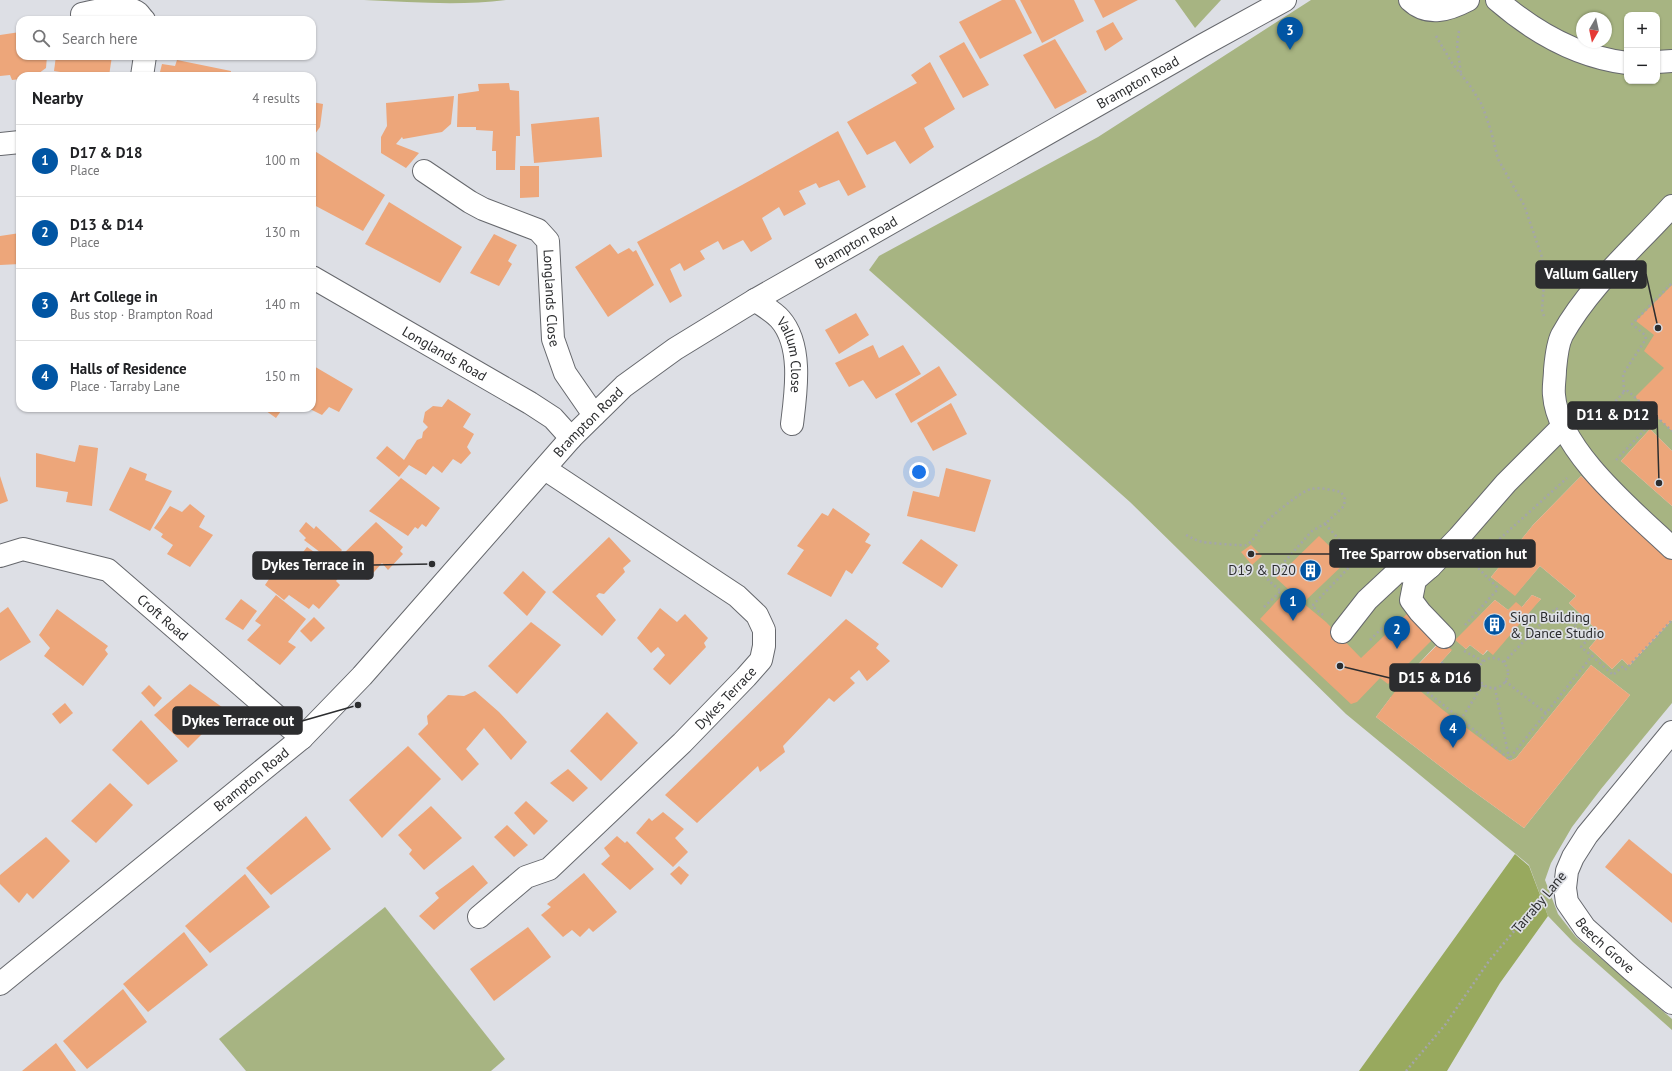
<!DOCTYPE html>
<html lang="en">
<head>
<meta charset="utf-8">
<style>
  body { margin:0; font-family:"PT Sans",sans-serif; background:#f6f6f6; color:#202124 }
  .controls { position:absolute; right:12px; top:12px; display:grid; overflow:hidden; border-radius:8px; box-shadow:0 1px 3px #0004 }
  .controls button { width:36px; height:36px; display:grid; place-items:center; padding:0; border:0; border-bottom:1px solid #e0e0e0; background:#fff; color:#202124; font:20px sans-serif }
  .compass { position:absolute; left:1576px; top:12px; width:36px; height:36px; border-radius:50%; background:#fff; box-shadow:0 1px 3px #0004; rotate:189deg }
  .you { position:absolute; left:919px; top:472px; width:14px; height:14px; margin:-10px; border:3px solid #fff; border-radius:50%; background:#1a73e8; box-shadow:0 0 0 6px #1a73e833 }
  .badge { display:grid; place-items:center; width:26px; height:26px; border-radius:50%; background:#0155a3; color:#fff; font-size:13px; font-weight:700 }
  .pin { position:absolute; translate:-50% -33px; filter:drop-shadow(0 1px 2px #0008) }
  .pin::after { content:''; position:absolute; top:21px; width:14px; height:12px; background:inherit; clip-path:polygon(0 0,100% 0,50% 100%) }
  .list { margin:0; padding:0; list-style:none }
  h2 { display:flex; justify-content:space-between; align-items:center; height:52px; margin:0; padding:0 16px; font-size:17px }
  h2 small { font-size:13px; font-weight:400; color:#757577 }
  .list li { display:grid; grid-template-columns:26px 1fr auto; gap:12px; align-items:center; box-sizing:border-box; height:72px; padding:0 16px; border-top:1px solid #e0e0e0 }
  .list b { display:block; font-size:15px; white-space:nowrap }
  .list p { margin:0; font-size:13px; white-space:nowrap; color:#757577 }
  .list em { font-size:13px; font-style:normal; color:#757577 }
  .icon { flex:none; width:22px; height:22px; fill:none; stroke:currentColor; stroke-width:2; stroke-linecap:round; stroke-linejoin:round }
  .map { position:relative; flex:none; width:1672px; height:1071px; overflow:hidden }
  .search { position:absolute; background:#fff; box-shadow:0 1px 3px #0004; left:16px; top:16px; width:300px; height:44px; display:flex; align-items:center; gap:10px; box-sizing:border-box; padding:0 14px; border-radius:12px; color:#757577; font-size:15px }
  .panel { position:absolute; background:#fff; box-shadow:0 1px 3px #0004; left:16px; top:72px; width:300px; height:340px; border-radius:12px }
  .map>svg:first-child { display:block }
</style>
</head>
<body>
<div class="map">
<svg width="1672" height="1071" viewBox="0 0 1672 1071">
  <rect width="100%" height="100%" fill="#dddfe5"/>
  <!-- green -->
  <g fill="#a7b482" fill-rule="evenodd">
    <path d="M 364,0 L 506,0 C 459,6 411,2 364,0 Z"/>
    <polygon points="1175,0 1221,0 1195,28"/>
    <path d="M 1311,0 L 1672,0 L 1672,451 L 1650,429 L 1621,461 L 1672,506 L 1672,555 L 1581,476 L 1533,525 L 1491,577 L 1515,595 L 1540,566 L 1576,596 L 1569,603 L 1601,634 L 1589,648 L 1612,669 L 1622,659 L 1629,666 L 1672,620 L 1672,703 L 1601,789 L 1572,827 L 1551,863 L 1545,880 L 1558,914 L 1576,937 L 1672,1019 L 1672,1030 L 1573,942 L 1548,916 L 1529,865 L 1346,714 L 1130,502 L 869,270 L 879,256 L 1098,137 ZM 1627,15 L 1657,15 L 1657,81 L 1627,81 ZM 1582,18 L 1606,18 L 1606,42 L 1582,42 ZM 1532,595 L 1541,599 L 1483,655 L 1470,645 L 1466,649 L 1456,640 L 1495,600 L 1508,610 L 1522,607 ZM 1440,641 L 1451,651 L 1419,686 L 1407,676 ZM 1591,665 L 1630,695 L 1524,828 L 1466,786 L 1376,717 L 1391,697 L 1510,761 L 1516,758 Z"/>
    <polygon points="385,907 505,1059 491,1071 246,1071 219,1039"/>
  </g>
  <!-- forest -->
  <polygon fill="#98a95e" points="1515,854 1529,866 1548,916 1500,983 1447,1071 1359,1071"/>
  <!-- building -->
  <g fill="#eda67a">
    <polygon points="1002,0 1015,0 1032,33 980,59 959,22"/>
    <polygon points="1020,0 1074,0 1084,21 1042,43"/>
    <polygon points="1094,0 1138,0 1103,18"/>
    <polygon points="1113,22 1123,39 1105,51 1096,31"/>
    <polygon points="20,32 20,56 47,56 46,68 35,76 20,76 20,79 12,80 10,75 0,76 0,35"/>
    <polygon points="1055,39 1087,92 1055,109 1023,55"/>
    <polygon points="964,42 989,85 963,98 939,56"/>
    <polygon points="56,56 112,56 109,76 86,76 54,71"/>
    <polygon points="177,60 231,71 230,76 159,76 162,64 175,66"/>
    <polygon points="930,62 955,109 924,128 934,147 910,164 895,141 867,155 847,122 917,83 911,75"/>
    <polygon points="509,83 510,90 519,91 520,136 516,136 515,170 496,170 496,151 492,151 493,131 476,130 476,127 457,127 458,94 479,91 478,84"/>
    <polygon points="454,96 451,124 442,132 403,139 402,137 396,144 419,153 406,168 381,153 381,137 387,126 386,103"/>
    <polygon points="312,102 323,104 320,127 312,138"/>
    <polygon points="599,117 602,157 534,163 531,124"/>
    <polygon points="838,131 866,187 848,196 839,180 819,188 816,183 799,191 806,204 784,216 779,207 762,218 772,239 751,252 743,240 723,250 718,241 700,251 705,259 684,271 680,263 670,269 682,296 670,303 637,242 742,185"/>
    <polygon points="313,150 385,195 363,231 312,204"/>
    <polygon points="520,166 539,166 539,197 520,198"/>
    <polygon points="389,202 462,247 440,283 365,244"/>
    <polygon points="20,233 20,264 0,265 0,236"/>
    <polygon points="494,234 517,245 508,261 512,264 499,286 470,273"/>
    <polygon points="610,244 618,254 629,248 633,252 636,250 654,285 608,317 575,267"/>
    <polygon points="1672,285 1672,431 1635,397 1664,368 1644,351 1654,335 1636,321"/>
    <polygon points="856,313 869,335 839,354 825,330"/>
    <polygon points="873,345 879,358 903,345 921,374 876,399 863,380 849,387 835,363"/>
    <polygon points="312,365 353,389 339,412 329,407 322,415 308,408 312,408"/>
    <polygon points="939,366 957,395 911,423 895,394"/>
    <polygon points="448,399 471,414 463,427 474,434 467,447 471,453 461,464 453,459 442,473 433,466 426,475 409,465 399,477 376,458 387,446 404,460 417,440 422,438 423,432 428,427 423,422 425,412 433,406 442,407"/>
    <polygon points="951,403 967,434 933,451 917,423"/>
    <polygon points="262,408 283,408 276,418"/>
    <polygon points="1650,429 1672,451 1672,506 1621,461"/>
    <polygon points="79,445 98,448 92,506 66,502 68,492 36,487 36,453 75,462"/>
    <polygon points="130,467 147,474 145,480 172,491 150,531 109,510"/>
    <polygon points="946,468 991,480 975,532 907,516 913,491 939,497"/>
    <polygon points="0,476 8,501 0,504"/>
    <polygon points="1581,476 1672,555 1672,620 1629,666 1622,659 1612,669 1589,648 1601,634 1569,603 1576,596 1540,566 1515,596 1491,577 1533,525"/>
    <polygon points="401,478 440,508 426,527 422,524 418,529 415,527 408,536 369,511"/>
    <polygon points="190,504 205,516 199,527 213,535 190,567 167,554 173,545 161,537 163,534 154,528 170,506 182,512"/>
    <polygon points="833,508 870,534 865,542 871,545 852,574 846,570 831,597 787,574 804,550 797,546 822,513 828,516"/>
    <polygon points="306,522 314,529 316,526 342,550 333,562 304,540 306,538 299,531"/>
    <polygon points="376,522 403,547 400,551 403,554 388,570 382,563 367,580 340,557"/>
    <polygon points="1319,536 1346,562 1303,603 1326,622 1361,658 1408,613 1434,638 1388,684 1380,678 1357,702 1351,704 1260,619 1288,589 1276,578"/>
    <polygon points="609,537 631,561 623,568 625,572 604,594 599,593 596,596 616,620 602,636 552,592"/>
    <polygon points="921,539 958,565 942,588 902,563"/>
    <polygon points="1251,545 1262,556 1252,565 1241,552"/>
    <polygon points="307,547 317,554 319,553 342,573 336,581 340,585 319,609 313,604 309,609 289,595 284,600 265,585 271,576 275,578 280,573 278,572 282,567 286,569 289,560 297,560"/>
    <polygon points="523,571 546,592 527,616 503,593"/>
    <polygon points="276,595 306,619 288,642 296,647 280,665 247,640 261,625 255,621"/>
    <polygon points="1532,595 1541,599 1493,655 1487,650 1483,655 1470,645 1466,649 1455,640 1495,600 1508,610 1516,602 1522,607"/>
    <polygon points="241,599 257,611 243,630 225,619"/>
    <polygon points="8,607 31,642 0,661 0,613"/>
    <polygon points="660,608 677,622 685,614 708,638 704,643 706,647 670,685 653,669 665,655 658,647 651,653 637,638"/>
    <polygon points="57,609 108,646 105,650 108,654 83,686 44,656 50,648 39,635"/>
    <polygon points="314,617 325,628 311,642 300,631"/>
    <polygon points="846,619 879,644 876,648 890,661 867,681 859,670 850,678 855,683 834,702 829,698 783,746 785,752 760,772 758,766 697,823 665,795"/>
    <polygon points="531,622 561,645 517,694 488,666"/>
    <polygon points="1441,641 1452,650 1419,686 1407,676"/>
    <polygon points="1591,665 1630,695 1524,828 1466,786 1376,717 1405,678 1443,710 1510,761 1516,758"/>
    <polygon points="190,684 226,710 188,748 154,715"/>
    <polygon points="149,685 162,698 154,707 141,693"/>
    <polygon points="475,691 499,712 527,742 511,760 484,728 466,749 479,764 462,781 418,734 428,724 427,716 448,695 464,696"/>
    <polygon points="65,703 73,713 60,724 52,714"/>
    <polygon points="607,712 638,743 601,781 570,751"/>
    <polygon points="141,720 178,761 148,785 112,750"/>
    <polygon points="408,746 441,779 382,838 349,800"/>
    <polygon points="568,769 588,788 573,802 550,783"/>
    <polygon points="110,783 133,805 96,843 71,821"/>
    <polygon points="526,801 548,821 534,835 514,813"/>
    <polygon points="431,806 462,838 424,870 409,854 412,850 398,835"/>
    <polygon points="663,812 684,829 675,838 688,852 673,867 636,833 649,818 652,821"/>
    <polygon points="306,816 331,849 271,895 246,868"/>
    <polygon points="507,825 528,845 514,857 494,837"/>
    <polygon points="617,836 625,843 627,841 654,869 630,890 601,864 610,856 604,848"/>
    <polygon points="46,837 70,861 33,899 27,893 19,903 0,884 0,875"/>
    <polygon points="1629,839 1672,874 1672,923 1605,867"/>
    <polygon points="473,865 488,883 434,930 419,916 439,898 435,893"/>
    <polygon points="679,866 689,875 681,885 670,874"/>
    <polygon points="584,873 617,912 593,932 589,928 580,937 572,930 563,937 541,915 551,907 547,904"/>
    <polygon points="245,874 270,907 210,953 185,926"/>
    <polygon points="528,927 551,957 494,1001 470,969"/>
    <polygon points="184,932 208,965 148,1012 123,984"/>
    <polygon points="123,989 147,1022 87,1069 63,1041"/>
    <polygon points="56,1043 76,1071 22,1071"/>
  </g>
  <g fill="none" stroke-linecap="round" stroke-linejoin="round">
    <defs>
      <g id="minor">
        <path d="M 1410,0 C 1428,17 1449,10 1468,0"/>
        <path d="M 1497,0 C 1534,32 1578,57 1627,63"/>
        <path d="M 82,14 C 95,11 126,3 138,13 C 140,15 142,18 144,20"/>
        <polyline points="1657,62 1672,61"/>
        <polyline points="142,76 145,56"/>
        <polyline points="0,144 20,142"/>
        <path id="s1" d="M 424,171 L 470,202 L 483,209 L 538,230 L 548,241 L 553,339 L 565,373 L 594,415"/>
        <path d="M 1672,206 C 1634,248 1590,285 1562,335 C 1557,345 1556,359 1555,370 C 1555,378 1553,387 1554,395 C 1558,450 1634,512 1672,548"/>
        <path id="s2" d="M 312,277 L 530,403 L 553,418 L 571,438"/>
        <path id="s3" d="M 755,300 C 763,306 774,312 780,319 C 803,345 796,392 792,424"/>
        <path id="s4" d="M 0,556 L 23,549 L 108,570 L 302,738"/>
        <polyline points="1430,567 1415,580 1411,600 1420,612 1444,637"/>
        <polyline points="1342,632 1367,600 1397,572 1430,567 1459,537 1506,483 1563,426"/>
        <path id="s5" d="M 1672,732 L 1587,835 L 1573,857 L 1567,871 L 1565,888 L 1567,902 L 1585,928 L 1632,970 L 1672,1003"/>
        <path id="s6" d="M 479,917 L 526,877 L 549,869 L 682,743 L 746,677 L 761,660 L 764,646 L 764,630 L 757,615 L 737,596 L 545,469"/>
      </g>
      <g id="major">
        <path id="s7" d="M 0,984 L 302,738 L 362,676 L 571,438 L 624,386 L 675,349 L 755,300 L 1203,45 L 1285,0"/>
      </g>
    </defs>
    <!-- minor casing -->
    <use href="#minor" stroke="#66686d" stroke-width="24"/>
    <!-- major casing -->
    <use href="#major" stroke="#66686d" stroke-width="24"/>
    <!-- path -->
    <g stroke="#a4a5aa" stroke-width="2.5" stroke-dasharray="2 3" stroke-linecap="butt">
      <polyline points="1459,31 1457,45 1461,74"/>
      <polyline points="1436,36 1452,63 1471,87 1482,105 1491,131 1498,159 1524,205 1542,257 1544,282 1542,310 1544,316"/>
      <polyline points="1624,392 1623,374 1646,339 1645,335 1632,324 1672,283"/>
      <polyline points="1592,427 1624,392 1628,391 1672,431"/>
      <polyline points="1616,460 1657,417"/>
      <path d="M 1186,535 C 1192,538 1197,541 1203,542 C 1208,543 1244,546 1246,545 C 1254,541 1257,533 1262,526 C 1269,518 1301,491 1311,489 C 1321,487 1332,490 1341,492 L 1345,499 L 1344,506 L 1325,524 L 1357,559 L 1312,606 L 1323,615"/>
      <polyline points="1264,607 1281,591 1268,580 1312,531 1326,523"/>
      <polyline points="1465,625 1497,590 1497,587 1473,563 1567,478"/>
      <polyline points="1370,640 1393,617"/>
      <polyline points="1464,651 1483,661"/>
      <circle cx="1493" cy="673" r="15"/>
      <polyline points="1443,662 1422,688 1461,719"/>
      <polyline points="1504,662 1556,608 1589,638 1581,647 1592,656"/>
      <polyline points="1505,681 1546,713"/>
      <polyline points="1483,685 1461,719 1509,759 1592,656 1613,675 1622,667 1625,670 1672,620"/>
      <polyline points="1495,688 1509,758"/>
      <polyline points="1406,1071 1445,1025 1489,961 1541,899"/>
    </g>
    <!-- minor -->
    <use href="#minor" stroke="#fff" stroke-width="22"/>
    <!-- major -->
    <use href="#major" stroke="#fff" stroke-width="22"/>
  </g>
  <!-- icons -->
  <defs>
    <symbol id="building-disc" viewBox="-11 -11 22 22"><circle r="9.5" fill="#0155a3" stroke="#dddfe5"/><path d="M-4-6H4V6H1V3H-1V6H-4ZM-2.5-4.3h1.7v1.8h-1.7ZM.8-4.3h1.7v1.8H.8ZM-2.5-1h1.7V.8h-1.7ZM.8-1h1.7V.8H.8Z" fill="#fff"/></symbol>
  </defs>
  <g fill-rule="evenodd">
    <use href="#building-disc" x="1298" y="558" width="25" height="25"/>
    <use href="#building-disc" x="1482" y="612" width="25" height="25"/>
  </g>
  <g text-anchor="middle" stroke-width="3.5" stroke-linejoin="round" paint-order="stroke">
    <!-- street labels -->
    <g font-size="14" fill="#2c2d2f" stroke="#dddfe5">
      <text dy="5" stroke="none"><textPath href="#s7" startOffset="1464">Brampton Road</textPath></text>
      <text dy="5" stroke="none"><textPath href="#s7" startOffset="1140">Brampton Road</textPath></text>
      <text dy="5" stroke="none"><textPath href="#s1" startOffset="201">Longlands Close</textPath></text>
      <text dy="5" stroke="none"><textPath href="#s2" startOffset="153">Longlands Road</textPath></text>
      <text dy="5" stroke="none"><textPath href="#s3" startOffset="70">Vallum Close</textPath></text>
      <text dy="5" stroke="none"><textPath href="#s7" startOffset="816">Brampton Road</textPath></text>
      <text dy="5" stroke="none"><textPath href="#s4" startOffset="184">Croft Road</textPath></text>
      <text dy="5" stroke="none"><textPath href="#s6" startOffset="332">Dykes Terrace</textPath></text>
      <text dy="5" stroke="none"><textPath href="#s7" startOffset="324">Brampton Road</textPath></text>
      <text transform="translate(1539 902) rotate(-50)" y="5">Tarraby Lane</text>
      <text dy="5" stroke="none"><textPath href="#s5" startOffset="264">Beech Grove</textPath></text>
    </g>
    <!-- poi labels -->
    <g font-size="14" fill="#2c2d2f" stroke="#dddfe5" text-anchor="end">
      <text x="1296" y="575">D19 &amp; D20</text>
      <text x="1510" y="622" text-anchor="start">Sign Building<tspan x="1510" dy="16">&amp; Dance Studio</tspan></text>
    </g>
  </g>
  <!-- callouts -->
  <path fill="none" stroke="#2c2d2f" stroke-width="1.5" d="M1658 328L1646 274M1659 483L1657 415M1251 554L1330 554M432 564L373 565M1340 666L1390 678M358 705L302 721"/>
  <g fill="#2c2d2f" stroke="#dddfe5" stroke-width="1.5">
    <circle cx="1658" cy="328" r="4"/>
    <circle cx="1659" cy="483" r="4"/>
    <circle cx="1251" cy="554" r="4"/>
    <circle cx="432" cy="564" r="4"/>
    <circle cx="1340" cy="666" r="4"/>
    <circle cx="358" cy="705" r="4"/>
  </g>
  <g fill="#2c2d2f" stroke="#2c2d2f" stroke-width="1.5">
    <rect x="1536" y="261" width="110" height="27" rx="4"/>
    <rect x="1568" y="402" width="89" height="27" rx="4"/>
    <rect x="1330" y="540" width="205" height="27" rx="4"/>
    <rect x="253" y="552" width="120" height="27" rx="4"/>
    <rect x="1390" y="664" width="90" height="27" rx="4"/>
    <rect x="173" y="707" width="129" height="27" rx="4"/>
  </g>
  <g font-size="15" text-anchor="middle" font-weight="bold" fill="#fff">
    <text x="1591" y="279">Vallum Gallery</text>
    <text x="1613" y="420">D11 &amp; D12</text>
    <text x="1433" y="559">Tree Sparrow observation hut</text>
    <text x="313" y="570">Dykes Terrace in</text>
    <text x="1435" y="683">D15 &amp; D16</text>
    <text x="238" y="726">Dykes Terrace out</text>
  </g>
</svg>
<div class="controls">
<button>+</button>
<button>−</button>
</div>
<svg class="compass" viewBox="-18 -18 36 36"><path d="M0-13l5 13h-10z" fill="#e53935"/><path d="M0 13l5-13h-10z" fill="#757577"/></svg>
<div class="you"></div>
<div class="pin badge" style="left:1293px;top:621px">1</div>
<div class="pin badge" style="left:1397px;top:649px">2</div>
<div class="pin badge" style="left:1290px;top:50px">3</div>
<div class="pin badge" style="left:1453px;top:748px">4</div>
<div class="search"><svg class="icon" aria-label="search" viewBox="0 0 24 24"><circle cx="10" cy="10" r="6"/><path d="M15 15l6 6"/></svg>Search here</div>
<section class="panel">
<h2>Nearby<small>4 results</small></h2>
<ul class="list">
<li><span class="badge">1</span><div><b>D17 &amp; D18</b><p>Place</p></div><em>100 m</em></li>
<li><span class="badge">2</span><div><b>D13 &amp; D14</b><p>Place</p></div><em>130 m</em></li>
<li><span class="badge">3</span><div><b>Art College in</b><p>Bus stop · Brampton Road</p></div><em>140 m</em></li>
<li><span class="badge">4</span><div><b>Halls of Residence</b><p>Place · Tarraby Lane</p></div><em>150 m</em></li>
</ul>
</section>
</div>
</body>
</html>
